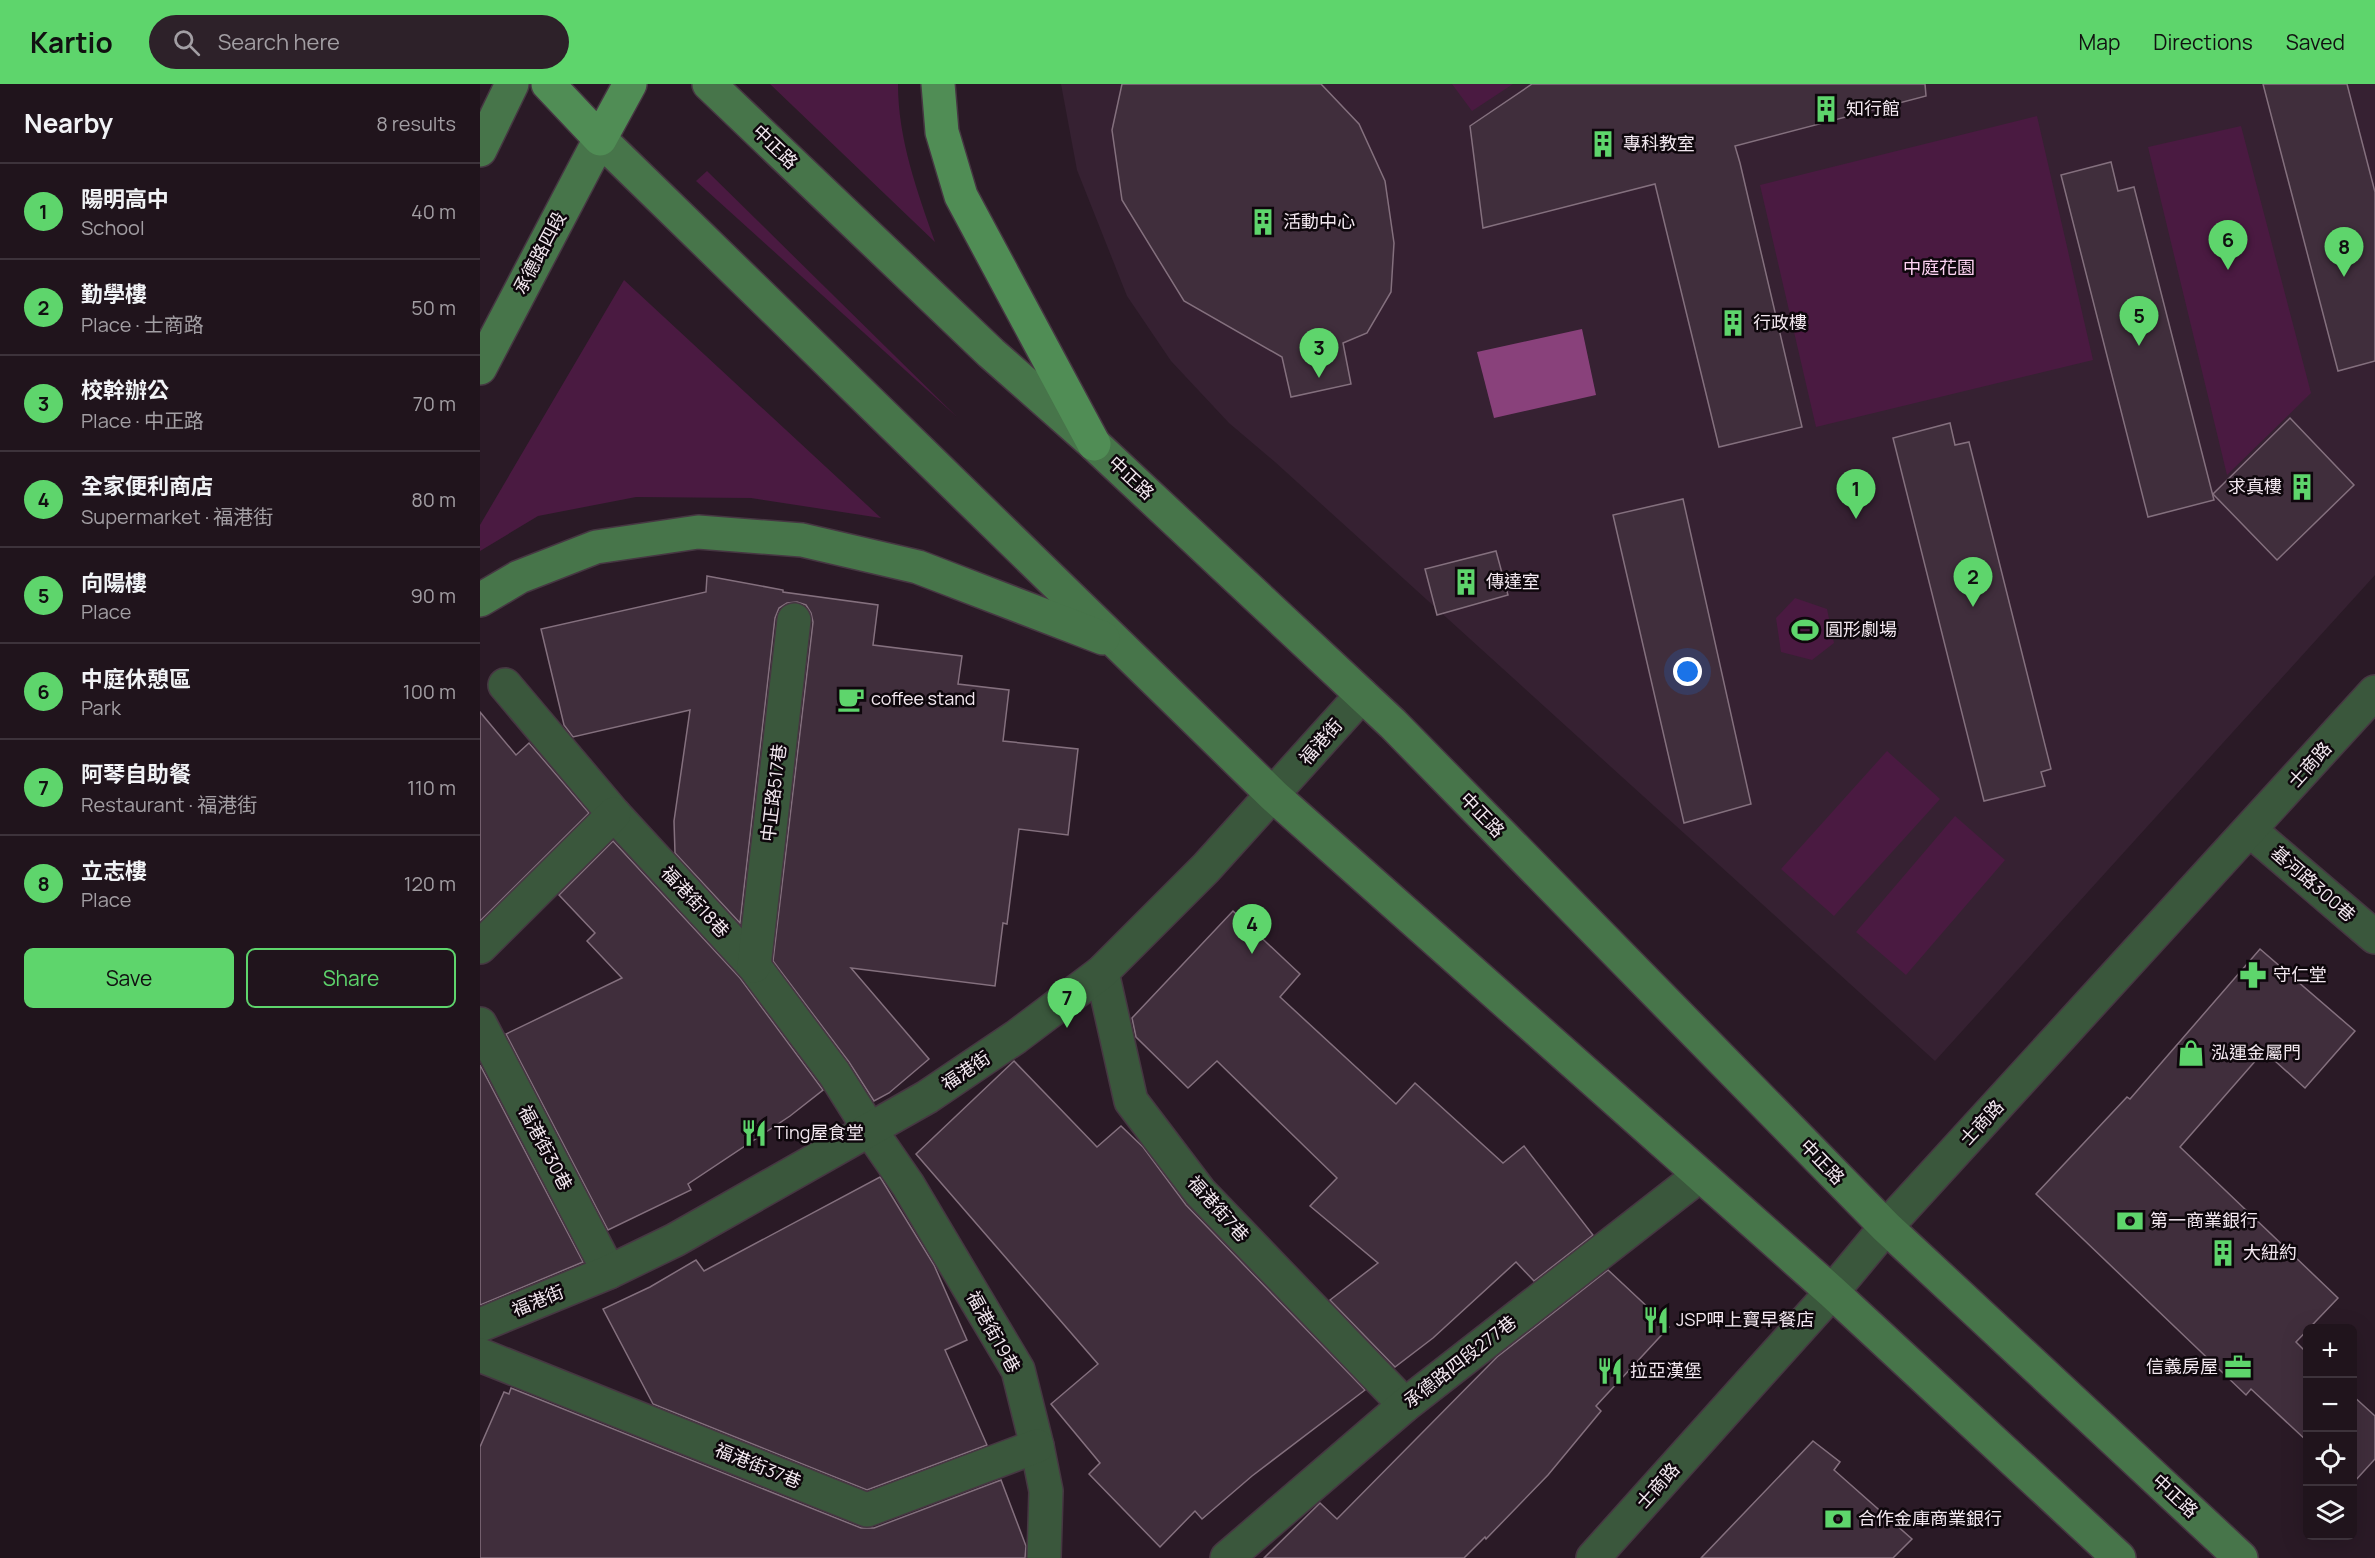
<!DOCTYPE html>
<html lang="en">
<head>
<meta charset="utf-8">
<style>
  body { margin:0; font-family:Manrope,"Noto Sans TC",sans-serif; background:#2d2129; color:#f1f3f6 }
  .controls { position:absolute; right:18px; bottom:18px; display:grid; overflow:hidden; border-radius:9px; box-shadow:0 6px 24px #0002 }
  .controls button { width:54px; height:54px; display:grid; place-items:center; padding:0; border:0; border-bottom:2px solid #3d333b; background:#20141c; color:#f1f3f6; font:30px sans-serif }
  .you { position:absolute; left:1208px; top:588px; width:21px; height:21px; margin:-15px; border:4px solid #fff; border-radius:50%; background:#1a73e8; box-shadow:0 0 0 9px #1a73e833 }
  .badge { display:grid; place-items:center; width:39px; height:39px; border-radius:50%; background:#5ed56c; color:#111; font-size:20px; font-weight:700 }
  .pin { position:absolute; translate:-50% -50px; filter:drop-shadow(0 2px 3px #0008) }
  .pin::after { content:''; position:absolute; top:32px; width:21px; height:18px; background:inherit; clip-path:polygon(0 0,100% 0,50% 100%) }
  .list { margin:0; padding:0; list-style:none }
  h2 { display:flex; justify-content:space-between; align-items:center; height:78px; margin:0; padding:0 24px; font-size:26px }
  h2 small { font-size:20px; font-weight:400; color:#a29ea3 }
  .list li { display:grid; grid-template-columns:39px 1fr auto; gap:18px; align-items:center; box-sizing:border-box; height:96px; padding:0 24px; border-top:2px solid #3d333b }
  .list b { display:block; font-size:22px; white-space:nowrap }
  .list p { margin:0; font-size:20px; white-space:nowrap; color:#a29ea3 }
  .list em { font-size:20px; font-style:normal; color:#a29ea3 }
  .actions { display:flex; gap:12px; padding:18px 24px }
  .actions a { flex:1; padding:14px 0; border:2px solid #5ed56c; border-radius:9px; text-align:center; font-size:21px; color:#5ed56c }
  .actions .main { background:#5ed56c; color:#111 }
  .icon { flex:none; width:33px; height:33px; fill:none; stroke:currentColor; stroke-width:2; stroke-linecap:round; stroke-linejoin:round }
  .map { position:relative; flex:none; width:1895px; height:1474px; overflow:hidden }
  header { display:flex; align-items:center; gap:36px; box-sizing:border-box; height:84px; padding:0 30px; background:#5ed56c; color:#111 }
  header strong { font-size:28px }
  nav { display:flex; gap:33px; margin-inline-start:auto; font-size:21px }
  .search { width:420px; height:54px; background:#2d2129; display:flex; align-items:center; gap:15px; box-sizing:border-box; padding:0 21px; border-radius:33px; color:#a29ea3; font-size:22px }
  main { display:flex }
  aside { flex:1; background:#20141c }
  .map>svg:first-child { display:block }
</style>
</head>
<body>
<header>
<strong>Kartio</strong>
<div class="search"><svg class="icon" aria-label="search" viewBox="0 0 24 24"><circle cx="10" cy="10" r="6"/><path d="M15 15l6 6"/></svg>Search here</div>
<nav><a>Map</a><a>Directions</a><a>Saved</a></nav>
</header>
<main>
<aside>
<h2>Nearby<small>8 results</small></h2>
<ul class="list">
<li><span class="badge">1</span><div><b>陽明高中</b><p>School</p></div><em>40 m</em></li>
<li><span class="badge">2</span><div><b>勤學樓</b><p>Place · 士商路</p></div><em>50 m</em></li>
<li><span class="badge">3</span><div><b>校幹辦公</b><p>Place · 中正路</p></div><em>70 m</em></li>
<li><span class="badge">4</span><div><b>全家便利商店</b><p>Supermarket · 福港街</p></div><em>80 m</em></li>
<li><span class="badge">5</span><div><b>向陽樓</b><p>Place</p></div><em>90 m</em></li>
<li><span class="badge">6</span><div><b>中庭休憩區</b><p>Park</p></div><em>100 m</em></li>
<li><span class="badge">7</span><div><b>阿琴自助餐</b><p>Restaurant · 福港街</p></div><em>110 m</em></li>
<li><span class="badge">8</span><div><b>立志樓</b><p>Place</p></div><em>120 m</em></li>
</ul>
<div class="actions"><a class="main">Save</a><a>Share</a></div>
</aside>
<div class="map">
<svg width="1895" height="1474" viewBox="0 0 1895 1474">
  <rect width="100%" height="100%" fill="#2a1a26"/>
  <!-- built -->
  <polygon fill="#362132" points="581,0 1895,0 1895,491 1455,977 795,378 749,339 691,277 647,212 597,86"/>
  <!-- green -->
  <g fill="#4a1a41">
    <path d="M 290,0 L 418,0 C 418,55 437,107 455,158 Z"/>
    <polygon points="972,0 1033,0 992,27"/>
    <polygon points="1557,32 1613,276 1336,343 1280,101"/>
    <polygon points="1761,42 1831,309 1747,391 1668,63"/>
    <polygon points="227,87 477,333 216,97"/>
    <polygon points="144,196 401,434 271,414 156,413 58,432 0,467 0,441"/>
    <polygon points="1315,514 1347,525 1354,559 1332,576 1301,568 1296,534"/>
    <polygon points="1407,667 1460,715 1354,832 1301,785"/>
    <polygon points="1475,732 1525,776 1426,891 1376,848"/>
  </g>
  <!-- water -->
  <polygon fill="#89417b" points="1102,245 1116,311 1014,334 997,268"/>
  <!-- building -->
  <g fill="#402e3c" stroke="#84707e" stroke-width="1.5">
    <polygon points="642,0 841,0 879,40 905,97 914,159 911,208 887,249 863,259 871,300 811,313 802,273 704,217 642,116 632,46"/>
    <polygon points="1052,0 1445,0 1446,12 1255,62 1260,79 1322,343 1239,363 1175,100 1003,144 990,42"/>
    <polygon points="1783,0 1867,0 1895,108 1895,277 1858,287"/>
    <polygon points="1631,78 1638,107 1654,103 1734,416 1668,433 1581,91"/>
    <polygon points="1810,334 1874,401 1797,476 1733,410"/>
    <polygon points="1470,339 1475,361 1489,358 1571,685 1561,688 1565,702 1504,717 1413,354"/>
    <polygon points="1203,415 1271,720 1204,739 1133,431"/>
    <polygon points="1016,467 1028,511 957,531 945,485"/>
    <polygon points="227,492 303,506 303,508 398,521 393,561 482,572 478,600 529,606 523,657 598,665 588,751 539,745 527,840 523,839 515,902 371,884 449,975 409,1009 394,1017 369,978 293,877 333,538 331,529 326,521 317,518 307,519 299,524 295,534 260,839 195,769 194,737 210,626 93,653 84,641 61,545 226,508"/>
    <polygon points="0,628 36,671 49,659 109,729 0,837"/>
    <polygon points="133,757 260,894 343,1006 310,1032 208,1100 211,1106 128,1146 26,950 142,894 107,857 115,849 79,811"/>
    <polygon points="753,827 820,890 800,913 916,1020 935,999 1023,1079 1044,1062 1113,1151 1054,1197 1036,1178 953,1254 915,1283 850,1216 898,1179 830,1122 857,1094 737,977 708,1004 656,953 652,934"/>
    <polygon points="1780,865 1875,947 1825,1004 1784,967 1700,1063 1858,1214 1816,1258 1827,1269 1827,1357 1771,1305 1766,1311 1556,1110 1647,1013 1650,1015"/>
    <polygon points="534,977 617,1063 641,1042 663,1063 706,1121 885,1306 772,1392 722,1435 715,1427 680,1463 609,1390 620,1379 571,1320 618,1280 436,1070"/>
    <polygon points="0,981 103,1178 0,1221"/>
    <polygon points="400,1093 454,1181 487,1256 465,1266 507,1361 387,1406 173,1320 123,1225 170,1203 216,1176 224,1187"/>
    <polygon points="1128,1186 1189,1243 1116,1322 1121,1327 1068,1391 1006,1455 1005,1453 984,1474 784,1474 840,1419 857,1435 1017,1273"/>
    <polygon points="31,1304 381,1444 394,1444 521,1396 546,1462 545,1474 0,1474 0,1363 24,1308 29,1310"/>
    <polygon points="1872,1311 1895,1332 1895,1375 1873,1399"/>
    <polygon points="1333,1357 1360,1378 1354,1386 1432,1455 1413,1474 1221,1474"/>
  </g>
  <g fill="none" stroke-linecap="round" stroke-linejoin="round">
    <defs>
      <g id="street">
        <polyline points="25,601 134,730 274,882 354,989 390,1046 428,1101 538,1286 557,1362 566,1407 564,1474"/>
        <polyline points="1771,747 1895,853"/>
        <polyline points="0,863 134,730"/>
        <polyline points="274,882 314,536"/>
        <polyline points="622,888 651,1017 720,1108 925,1321"/>
        <polyline points="0,940 129,1188"/>
        <polyline points="0,1241 129,1188 195,1156 447,1013 536,953 622,888 726,784 882,611"/>
        <polyline points="0,1271 387,1426 557,1362"/>
        <polyline points="747,1474 925,1321 1220,1091"/>
        <polyline points="1113,1474 1352,1208 1406,1143 1895,608"/>
      </g>
      <g id="secondary">
        <polyline points="229,0 511,269 614,360 913,640 1406,1143 1761,1474"/>
        <polyline points="0,66 32,0"/>
        <polyline points="0,284 120,55 794,712 1352,1208 1639,1474"/>
        <polyline points="0,516 39,493 116,463 218,448 322,456 438,483 623,554"/>
      </g>
      <g id="primary">
        <polyline points="68,0 120,55 150,0"/>
        <polyline points="458,0 462,48 481,112 614,360"/>
      </g>
    </defs>
    <!-- street casing -->
    <use href="#street" stroke="#463742" stroke-width="36"/>
    <!-- secondary casing -->
    <use href="#secondary" stroke="#463742" stroke-width="36"/>
    <!-- primary casing -->
    <use href="#primary" stroke="#463742" stroke-width="36"/>
    <!-- street -->
    <use href="#street" stroke="#3a573c" stroke-width="33"/>
    <!-- secondary -->
    <use href="#secondary" stroke="#47754a" stroke-width="33"/>
    <!-- primary -->
    <use href="#primary" stroke="#508d55" stroke-width="33"/>
  </g>
  <!-- icons -->
  <defs>
    <symbol id="building-bare" viewBox="-9 -9 18 18"><path d="M-4-6H4V6H1V3H-1V6H-4ZM-2.5-4.3h1.7v1.8h-1.7ZM.8-4.3h1.7v1.8H.8ZM-2.5-1h1.7V.8h-1.7ZM.8-1h1.7V.8H.8Z" fill="#5ed56c" stroke="#0e070c" stroke-width="2.5" paint-order="stroke"/></symbol>
    <symbol id="stadium-bare" viewBox="-9 -9 18 18"><path d="M0-5a6.5 5 0 1 0 0 10a6.5 5 0 1 0 0-10ZM-3.5-1.8h7v3.6h-7Z" fill="#5ed56c" stroke="#0e070c" stroke-width="2.5" paint-order="stroke"/></symbol>
    <symbol id="cafe-bare" viewBox="-9 -9 18 18"><path d="M-5.5-4.5H6V0H3Q3 3.5 0 3.5H-2.5Q-5.5 3.5-5.5 0ZM3-3.2v2h1.7v-2ZM-6 4.5H4V6H-6Z" fill="#5ed56c" stroke="#0e070c" stroke-width="2.5" paint-order="stroke"/></symbol>
    <symbol id="pharmacy-bare" viewBox="-9 -9 18 18"><path d="M-2-6h4v4h4v4h-4v4h-4v-4h-4v-4h4Z" fill="#5ed56c" stroke="#0e070c" stroke-width="2.5" paint-order="stroke"/></symbol>
    <symbol id="shop-bare" viewBox="-9 -9 18 18"><path d="M-5-2.5h2.3a2.7 3.5 0 0 1 5.4 0H5L5.5 6h-11ZM-1.5-2.5h3a1.5 2.3 0 0 0-3 0Z" fill="#5ed56c" stroke="#0e070c" stroke-width="2.5" paint-order="stroke"/></symbol>
    <symbol id="restaurant-bare" viewBox="-9 -9 18 18"><path d="M-5-6h1v4h1v-4h1v4h1v-4h1v5L-1.5 .5V6h-2V.5L-5-1ZM5-6V6H3V1.5H1.5Q1.5-4 5-6Z" fill="#5ed56c" stroke="#0e070c" stroke-width="2.5" paint-order="stroke"/></symbol>
    <symbol id="bank-bare" viewBox="-9 -9 18 18"><path d="M-6-4H6V4H-6ZM0-2.3a2.3 2.3 0 1 0 0 4.6a2.3 2.3 0 1 0 0-4.6Z" fill="#5ed56c" stroke="#0e070c" stroke-width="2.5" paint-order="stroke"/></symbol>
    <symbol id="office-bare" viewBox="-9 -9 18 18"><path d="M-6-3h4V-5.5h4V-3h4V5H-6ZM-1-4.5V-3h2v-1.5ZM-6 0V1H6V0Z" fill="#5ed56c" stroke="#0e070c" stroke-width="2.5" paint-order="stroke"/></symbol>
  </defs>
  <g fill-rule="evenodd">
    <use href="#building-bare" x="1327" y="6" width="38" height="38"/>
    <use href="#building-bare" x="1104" y="41" width="38" height="38"/>
    <use href="#building-bare" x="764" y="119" width="38" height="38"/>
    <use href="#building-bare" x="1234" y="220" width="38" height="38"/>
    <use href="#building-bare" x="1803" y="384" width="38" height="38"/>
    <use href="#building-bare" x="967" y="479" width="38" height="38"/>
    <use href="#stadium-bare" x="1306" y="527" width="38" height="38"/>
    <use href="#cafe-bare" x="352" y="596" width="38" height="38"/>
    <use href="#pharmacy-bare" x="1754" y="872" width="38" height="38"/>
    <use href="#shop-bare" x="1692" y="950" width="38" height="38"/>
    <use href="#restaurant-bare" x="255" y="1030" width="38" height="38"/>
    <use href="#bank-bare" x="1631" y="1118" width="38" height="38"/>
    <use href="#building-bare" x="1724" y="1150" width="38" height="38"/>
    <use href="#restaurant-bare" x="1157" y="1217" width="38" height="38"/>
    <use href="#office-bare" x="1739" y="1264" width="38" height="38"/>
    <use href="#restaurant-bare" x="1111" y="1268" width="38" height="38"/>
    <use href="#bank-bare" x="1339" y="1416" width="38" height="38"/>
  </g>
  <g text-anchor="middle" stroke-width="5" stroke-linejoin="round" paint-order="stroke">
    <!-- poi labels -->
    <g font-size="18" fill="#f3e8f0" stroke="#0e070c" text-anchor="start">
      <text x="1366" y="31">知行館</text>
      <text x="1143" y="66">專科教室</text>
      <text x="803" y="144">活動中心</text>
      <text x="1273" y="245">行政樓</text>
      <text x="1802" y="409" text-anchor="end">求真樓</text>
      <text x="1006" y="504">傳達室</text>
      <text x="1345" y="552">圓形劇場</text>
      <text x="391" y="621">coffee stand</text>
      <text x="1793" y="897">守仁堂</text>
      <text x="1731" y="975">泓運金屬門</text>
      <text x="294" y="1055">Ting屋食堂</text>
      <text x="1670" y="1143">第一商業銀行</text>
      <text x="1763" y="1175">大紐約</text>
      <text x="1196" y="1242">JSP呷上寶早餐店</text>
      <text x="1738" y="1289" text-anchor="end">信義房屋</text>
      <text x="1150" y="1293">拉亞漢堡</text>
      <text x="1378" y="1441">合作金庫商業銀行</text>
    </g>
    <!-- street labels -->
    <g font-size="18" fill="#f3e8f0" stroke="#0e070c">
      <text transform="translate(295 63) rotate(44)" y="6">中正路</text>
      <text transform="translate(60 169) rotate(-62)" y="6">承德路四段</text>
      <text transform="translate(651 394) rotate(43)" y="6">中正路</text>
      <text transform="translate(841 658) rotate(-49)" y="6">福港街</text>
      <text transform="translate(1830 681) rotate(-48)" y="6">士商路</text>
      <text transform="translate(294 709) rotate(-83)" y="6">中正路517巷</text>
      <text transform="translate(1002 731) rotate(46)" y="6">中正路</text>
      <text transform="translate(1833 800) rotate(41)" y="6">基河路300巷</text>
      <text transform="translate(215 818) rotate(47)" y="6">福港街18巷</text>
      <text transform="translate(486 987) rotate(-34)" y="6">福港街</text>
      <text transform="translate(1502 1039) rotate(-47)" y="6">士商路</text>
      <text transform="translate(65 1064) rotate(62)" y="6">福港街30巷</text>
      <text transform="translate(1342 1078) rotate(46)" y="6">中正路</text>
      <text transform="translate(738 1125) rotate(48)" y="6">福港街7巷</text>
      <text transform="translate(58 1217) rotate(-22)" y="6">福港街</text>
      <text transform="translate(513 1248) rotate(61)" y="6">福港街19巷</text>
      <text transform="translate(980 1278) rotate(-38)" y="6">承德路四段277巷</text>
      <text transform="translate(278 1382) rotate(22)" y="6">福港街37巷</text>
      <text transform="translate(1178 1402) rotate(-48)" y="6">士商路</text>
      <text transform="translate(1695 1412) rotate(43)" y="6">中正路</text>
    </g>
    <!-- park labels -->
    <g font-size="18" fill="#fdd3f2" stroke="#0e070c">
      <text x="1459" y="190">中庭花園</text>
    </g>
  </g>
</svg>
<div class="controls">
<button>+</button>
<button>−</button>
<button><svg class="icon" aria-label="locate" viewBox="0 0 24 24"><circle cx="12" cy="12" r="6"/><path d="M12 2v4M12 18v4M2 12h4M18 12h4"/></svg></button>
<button><svg class="icon" aria-label="layers" viewBox="0 0 24 24"><path d="M12 4l9 5-9 5-9-5zM3 14l9 5 9-5"/></svg></button>
</div>
<div class="you"></div>
<div class="pin badge" style="left:1376px;top:435px">1</div>
<div class="pin badge" style="left:1493px;top:523px">2</div>
<div class="pin badge" style="left:839px;top:294px">3</div>
<div class="pin badge" style="left:772px;top:870px">4</div>
<div class="pin badge" style="left:1659px;top:262px">5</div>
<div class="pin badge" style="left:1748px;top:186px">6</div>
<div class="pin badge" style="left:587px;top:944px">7</div>
<div class="pin badge" style="left:1864px;top:193px">8</div>
</div>
</main>
</body>
</html>
